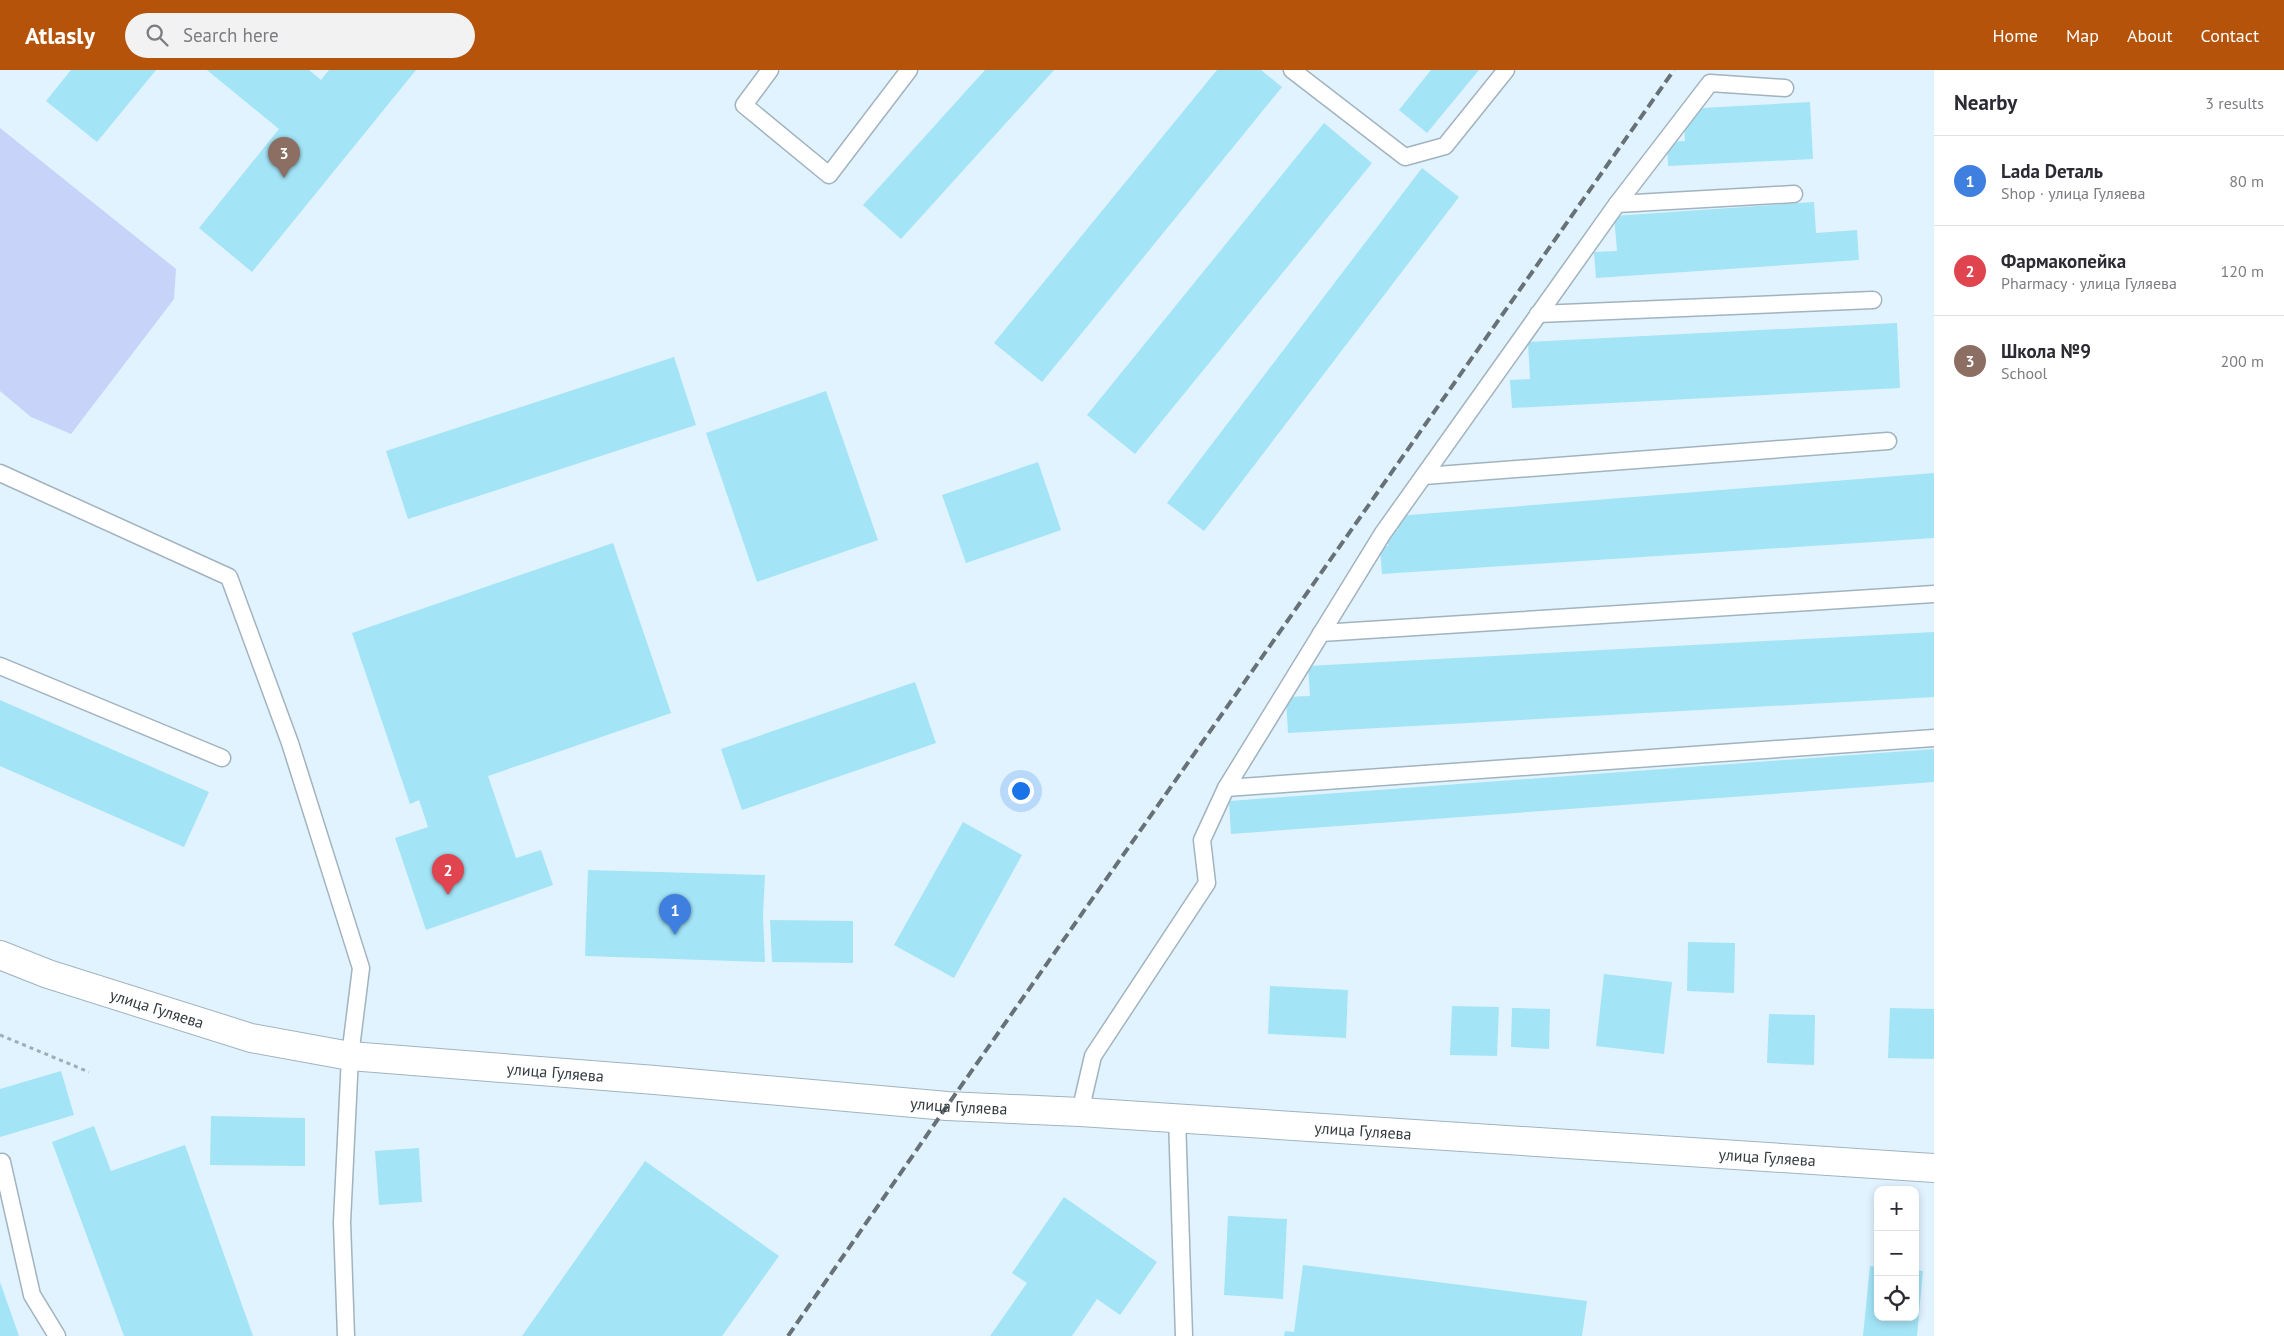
<!DOCTYPE html>
<html lang="en">
<head>
<meta charset="utf-8">
<style>
  body { margin:0; font-family:"PT Sans",sans-serif; background:#f2f2f3; color:#2b2b33 }
  .controls { position:absolute; right:15px; bottom:15px; display:grid; overflow:hidden; border-radius:10px; box-shadow:0 2px 8px #0003 }
  .controls button { width:45px; height:45px; display:grid; place-items:center; padding:0; border:0; border-bottom:1px solid #e1e1e2; background:#fff; color:#2b2b33; font:25px sans-serif }
  .you { position:absolute; left:1020px; top:720px; width:18px; height:18px; margin:-12px; border:4px solid #fff; border-radius:50%; background:#1a73e8; box-shadow:0 0 0 8px #1a73e833 }
  .badge { display:grid; place-items:center; width:32px; height:32px; border-radius:50%; background:#b45309; color:#fff; font-size:16px; font-weight:700 }
  .pin { position:absolute; translate:-50% -41px; filter:drop-shadow(0 1px 2px #0008) }
  .pin::after { content:''; position:absolute; top:26px; width:18px; height:15px; background:inherit; clip-path:polygon(0 0,100% 0,50% 100%) }
  .list { margin:0; padding:0; list-style:none }
  h2 { display:flex; justify-content:space-between; align-items:center; height:65px; margin:0; padding:0 20px; font-size:21px }
  h2 small { font-size:16px; font-weight:400; color:#7c7c81 }
  .list li { display:grid; grid-template-columns:32px 1fr auto; gap:15px; align-items:center; box-sizing:border-box; height:90px; padding:0 20px; border-top:1px solid #e1e1e2 }
  .list b { display:block; font-size:19px; white-space:nowrap }
  .list p { margin:0; font-size:16px; white-space:nowrap; color:#7c7c81 }
  .list em { font-size:16px; font-style:normal; color:#7c7c81 }
  .icon { flex:none; width:28px; height:28px; fill:none; stroke:currentColor; stroke-width:2; stroke-linecap:round; stroke-linejoin:round }
  .map { position:relative; flex:none; width:1934px; height:1266px; overflow:hidden }
  header { display:flex; align-items:center; gap:30px; box-sizing:border-box; height:70px; padding:0 25px; background:#b45309; color:#fff }
  header strong { font-size:24px }
  nav { display:flex; gap:28px; margin-inline-start:auto; font-size:18px }
  .search { width:350px; height:45px; background:#f2f2f3; display:flex; align-items:center; gap:12px; box-sizing:border-box; padding:0 18px; border-radius:28px; color:#7c7c81; font-size:19px }
  main { display:flex }
  aside { flex:1; background:#fff }
  .map>svg:first-child { display:block }
</style>
</head>
<body>
<header>
<strong>Atlasly</strong>
<div class="search"><svg class="icon" aria-label="search" viewBox="0 0 24 24"><circle cx="10" cy="10" r="6"/><path d="M15 15l6 6"/></svg>Search here</div>
<nav><a>Home</a><a>Map</a><a>About</a><a>Contact</a></nav>
</header>
<main>
<div class="map">
<svg width="1934" height="1266" viewBox="0 0 1934 1266">
  <rect width="100%" height="100%" fill="#e1f3ff"/>
  <!-- green -->
  <polygon fill="#c7d3f9" points="0,58 176,199 174,229 71,364 31,347 0,321"/>
  <!-- building -->
  <g fill="#a3e4f7">
    <polygon points="71,0 156,0 97,72 46,31"/>
    <polygon points="207,0 309,0 321,10 329,0 416,0 252,202 199,158 279,59"/>
    <polygon points="985,0 1054,0 901,169 863,135"/>
    <polygon points="1217,0 1261,0 1282,17 1042,312 994,273"/>
    <polygon points="1431,0 1479,0 1427,63 1399,40"/>
    <polygon points="1810,32 1813,89 1668,96 1667,72 1685,71 1683,39"/>
    <polygon points="1324,53 1372,93 1135,384 1087,345"/>
    <polygon points="1422,98 1459,127 1204,461 1167,433"/>
    <polygon points="1814,132 1816,163 1857,160 1859,190 1596,208 1594,182 1617,181 1614,146"/>
    <polygon points="1897,253 1900,318 1512,338 1510,310 1530,309 1528,272"/>
    <polygon points="674,287 696,355 408,449 386,381"/>
    <polygon points="826,321 878,470 757,512 706,363"/>
    <polygon points="1038,392 1061,460 966,493 942,425"/>
    <polygon points="1934,403 1934,468 1382,504 1380,477 1388,476 1387,461 1398,460 1397,446"/>
    <polygon points="613,473 671,643 488,706 516,788 541,780 553,815 426,860 395,768 428,757 419,730 410,734 352,563"/>
    <polygon points="1934,562 1934,627 1288,663 1286,627 1310,626 1308,596"/>
    <polygon points="915,612 936,673 742,740 721,679"/>
    <polygon points="0,630 209,722 184,777 0,696"/>
    <polygon points="1934,679 1934,712 1231,764 1229,731"/>
    <polygon points="963,752 1022,785 954,908 894,875"/>
    <polygon points="588,800 765,805 763,845 765,892 585,886"/>
    <polygon points="770,850 853,851 853,893 772,892"/>
    <polygon points="1688,872 1735,873 1734,923 1687,921"/>
    <polygon points="1604,904 1672,912 1664,984 1596,976"/>
    <polygon points="1270,916 1348,920 1346,968 1268,964"/>
    <polygon points="1452,936 1499,937 1497,986 1450,985"/>
    <polygon points="1512,938 1550,939 1549,979 1511,977"/>
    <polygon points="1890,938 1934,939 1934,989 1888,988"/>
    <polygon points="1769,944 1815,945 1814,995 1767,993"/>
    <polygon points="61,1001 74,1045 0,1067 0,1019"/>
    <polygon points="211,1046 305,1048 305,1096 210,1095"/>
    <polygon points="94,1056 111,1101 185,1075 253,1266 124,1266 52,1072"/>
    <polygon points="419,1078 422,1132 379,1135 375,1081"/>
    <polygon points="645,1091 779,1186 722,1266 522,1266"/>
    <polygon points="1064,1127 1157,1192 1120,1245 1097,1229 1072,1266 990,1266 1027,1213 1012,1203"/>
    <polygon points="1228,1146 1287,1149 1283,1229 1224,1225"/>
    <polygon points="1303,1195 1587,1231 1582,1266 1284,1266 1285,1261 1294,1262"/>
    <polygon points="1870,1196 1878,1197 1878,1247 1915,1247 1915,1200 1923,1201 1917,1266 1863,1266"/>
    <polygon points="0,1212 19,1266 0,1266"/>
  </g>
  <g fill="none" stroke-linecap="round" stroke-linejoin="round">
    <defs>
      <g id="lane">
        <polyline points="770,0 744,35 829,105 909,0"/>
        <polyline points="1292,0 1405,87 1445,76 1506,0"/>
        <polyline points="1617,134 1710,13 1785,18"/>
        <polyline points="1538,244 1873,230"/>
        <polyline points="0,403 229,507 290,673 361,898 350,986 342,1152 346,1266"/>
        <polyline points="1424,406 1888,371"/>
        <polyline points="1321,563 1934,524"/>
        <polyline points="0,596 222,688"/>
        <polyline points="1226,718 1934,668"/>
        <polyline points="1080,1042 1093,986 1207,813 1202,770 1226,718 1383,463 1617,134 1794,124"/>
        <polyline points="1177,1048 1184,1266"/>
        <polyline points="2,1092 32,1225 57,1266"/>
      </g>
      <g id="secondary">
        <path id="s1" d="M 0,885 L 48,904 L 251,968 L 350,986 L 655,1010 L 947,1036 L 1080,1042 L 1934,1098"/>
      </g>
    </defs>
    <!-- lane casing -->
    <use href="#lane" stroke="#a1b3be" stroke-width="19"/>
    <!-- secondary casing -->
    <use href="#secondary" stroke="#a1b3be" stroke-width="30"/>
    <!-- path -->
    <polyline stroke="#9fadb6" stroke-width="3" stroke-dasharray="4 4" stroke-linecap="butt" points="0,965 89,1002"/>
    <!-- lane -->
    <use href="#lane" stroke="#fff" stroke-width="16"/>
    <!-- secondary -->
    <use href="#secondary" stroke="#fff" stroke-width="28"/>
    <!-- rail -->
    <polyline stroke="#677177" stroke-width="4" stroke-dasharray="10 5" stroke-linecap="butt" points="788,1266 947,1036 1674,0"/>
  </g>
  <g text-anchor="middle" stroke-width="5" stroke-linejoin="round" paint-order="stroke">
    <!-- street labels -->
    <g font-size="16" fill="#343b3f" stroke="#fff">
      <text dy="6" stroke="none"><textPath href="#s1" startOffset="166">улица Гуляева</textPath></text>
      <text dy="6" stroke="none"><textPath href="#s1" startOffset="571">улица Гуляева</textPath></text>
      <text dy="6" stroke="none"><textPath href="#s1" startOffset="976">улица Гуляева</textPath></text>
      <text dy="6" stroke="none"><textPath href="#s1" startOffset="1381">улица Гуляева</textPath></text>
      <text dy="6" stroke="none"><textPath href="#s1" startOffset="1786">улица Гуляева</textPath></text>
    </g>
  </g>
</svg>
<div class="controls">
<button>+</button>
<button>−</button>
<button><svg class="icon" aria-label="locate" viewBox="0 0 24 24"><circle cx="12" cy="12" r="6"/><path d="M12 2v4M12 18v4M2 12h4M18 12h4"/></svg></button>
</div>
<div class="you"></div>
<div class="pin badge" style="left:675px;top:865px;background:#3f7fe0">1</div>
<div class="pin badge" style="left:448px;top:825px;background:#e0444e">2</div>
<div class="pin badge" style="left:284px;top:108px;background:#8d6e63">3</div>
</div>
<aside>
<h2>Nearby<small>3 results</small></h2>
<ul class="list">
<li><span class="badge" style="background:#3f7fe0">1</span><div><b>Lada Dеталь</b><p>Shop · улица Гуляева</p></div><em>80 m</em></li>
<li><span class="badge" style="background:#e0444e">2</span><div><b>Фармакопейка</b><p>Pharmacy · улица Гуляева</p></div><em>120 m</em></li>
<li><span class="badge" style="background:#8d6e63">3</span><div><b>Школа №9</b><p>School</p></div><em>200 m</em></li>
</ul>
</aside>
</main>
</body>
</html>
